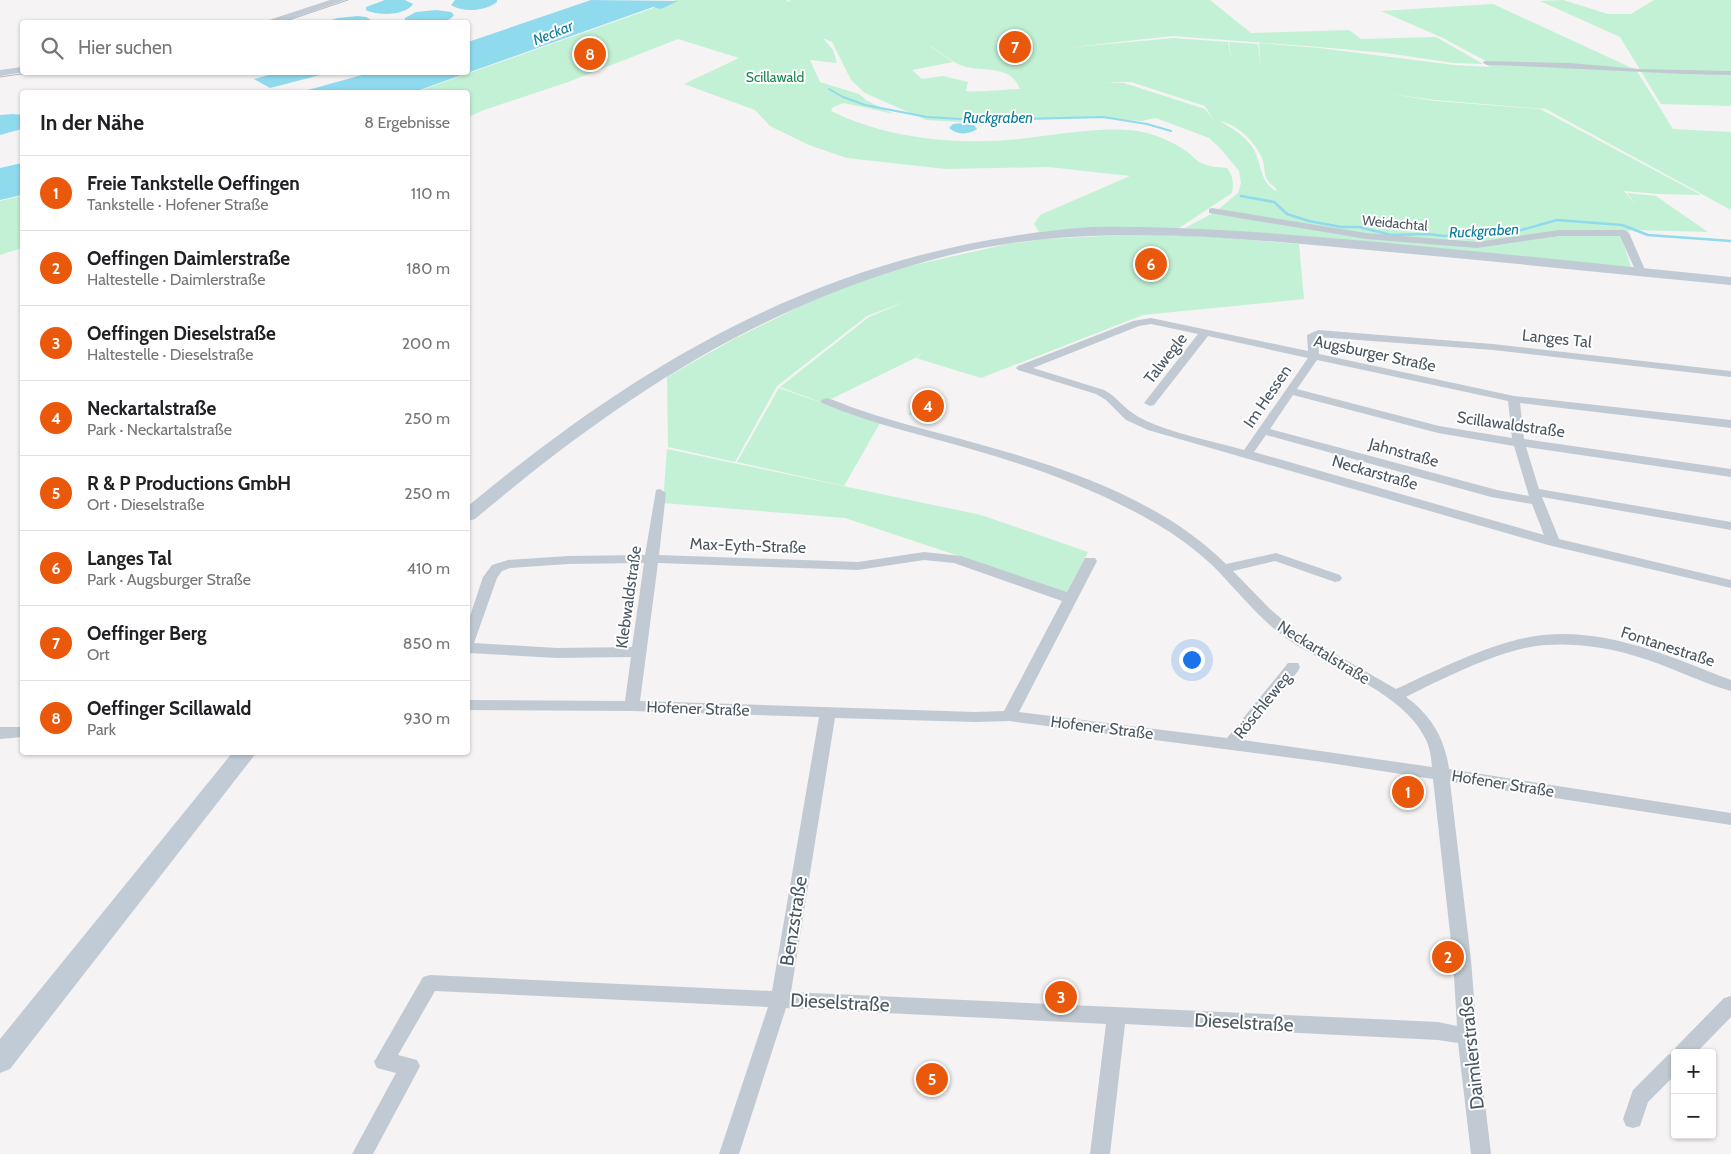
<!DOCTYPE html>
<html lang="de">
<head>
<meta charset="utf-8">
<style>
  body { margin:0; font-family:Cabin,sans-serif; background:#f2f2f2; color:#202124 }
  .controls { position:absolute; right:15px; bottom:15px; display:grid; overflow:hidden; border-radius:5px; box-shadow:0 1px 4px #0004 }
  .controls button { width:45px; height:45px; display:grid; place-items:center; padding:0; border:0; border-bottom:1px solid #e0e0e0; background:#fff; color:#202124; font:25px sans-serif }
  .you { position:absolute; left:1191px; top:659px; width:18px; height:18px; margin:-12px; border:4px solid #fff; border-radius:50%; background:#1a73e8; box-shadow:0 0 0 8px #1a73e833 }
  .badge { display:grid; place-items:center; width:32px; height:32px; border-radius:50%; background:#ea580c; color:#fff; font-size:16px; font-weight:700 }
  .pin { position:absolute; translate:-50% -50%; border:2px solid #fff; box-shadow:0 1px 5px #0006 }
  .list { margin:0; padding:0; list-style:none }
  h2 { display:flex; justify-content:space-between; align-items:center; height:65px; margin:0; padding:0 20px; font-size:21px }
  h2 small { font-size:16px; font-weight:400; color:#757577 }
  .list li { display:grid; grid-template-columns:32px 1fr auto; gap:15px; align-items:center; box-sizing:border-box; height:75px; padding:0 20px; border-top:1px solid #e0e0e0 }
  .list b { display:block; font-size:19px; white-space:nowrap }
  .list p { margin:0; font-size:16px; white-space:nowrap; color:#757577 }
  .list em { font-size:16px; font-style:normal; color:#757577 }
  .icon { flex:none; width:28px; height:28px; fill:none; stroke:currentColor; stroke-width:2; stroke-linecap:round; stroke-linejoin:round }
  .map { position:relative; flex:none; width:1731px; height:1154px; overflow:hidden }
  .search { position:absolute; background:#fff; box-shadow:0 1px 4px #0004; left:20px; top:20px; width:450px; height:55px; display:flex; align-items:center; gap:12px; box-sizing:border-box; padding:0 18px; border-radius:5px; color:#757577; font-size:19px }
  .panel { position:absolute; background:#fff; box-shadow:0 1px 4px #0004; left:20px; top:90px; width:450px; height:665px; border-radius:5px }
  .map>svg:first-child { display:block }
</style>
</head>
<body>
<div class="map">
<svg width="1731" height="1154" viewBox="0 0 1731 1154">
  <rect width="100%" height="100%" fill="#f5f3f3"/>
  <!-- green -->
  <g fill="#c3f1d5" fill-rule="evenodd">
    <path d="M 676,0 L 788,0 L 786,2 L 788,2 L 791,0 L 1210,0 L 1251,33 L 1349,30 L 1361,39 L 1436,37 L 1483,64 L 1454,63 L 1386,53 L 1319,47 L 1172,36 L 1065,48 L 1174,38 L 1228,42 L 1231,60 L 1229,42 L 1258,44 L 1261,68 L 1259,43 L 1319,48 L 1454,65 L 1489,67 L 1486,61 L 1441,37 L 1381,11 L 1493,4 L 1632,68 L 1638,73 L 1673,129 L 1731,132 L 1731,210 L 1546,109 L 1435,100 L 1390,94 L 1435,101 L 1540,109 L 1701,195 L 1659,194 L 1624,191 L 1636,205 L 1627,193 L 1656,196 L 1708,232 L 1631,230 L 1621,235 L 1631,267 L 1185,228 L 1215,212 L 1238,193 L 1241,183 L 1239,171 L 1220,148 L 1209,138 L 1156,118 L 1142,121 L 1101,118 L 963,122 L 926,120 L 865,93 L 851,80 L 832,42 L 823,38 L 833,50 L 837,63 L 810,60 L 820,82 L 859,94 L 866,100 L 894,114 L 844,103 L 833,107 L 831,111 C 890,140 963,146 1027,138 C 1059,134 1107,126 1137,131 C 1153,133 1173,142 1186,151 C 1191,154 1195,160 1201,163 C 1209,167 1218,167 1227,168 C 1233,176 1234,183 1232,193 L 1179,228 L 1138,227 L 1039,232 L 1034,224 L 1040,215 L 1130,176 L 1048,167 L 946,169 L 847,158 L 809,145 L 770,126 L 755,110 L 684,84 L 739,58 L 678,39 L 568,82 L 484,110 L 468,117 L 468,92 L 416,92 ZM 928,45 C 938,50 948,59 958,64 C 978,74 1010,62 1020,89 C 1010,89 972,93 966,91 L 968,82 L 943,76 L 922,79 L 912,70 L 953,62 ZM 1105,82 L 1131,82 L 1205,106 L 1213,119 L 1205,109 L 1124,83 ZM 1220,121 C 1236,124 1255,141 1262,158 C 1267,172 1261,178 1276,188 L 1277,199 L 1276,191 C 1260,183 1262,164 1253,148 C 1244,135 1233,129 1220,121 Z"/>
    <polygon points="1563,0 1608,14 1631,14 1654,0 1731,0 1731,106 1661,104 1620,37 1540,1"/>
    <polygon points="22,196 22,248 0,255 0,201"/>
    <polygon points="1141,234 1213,237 1299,244 1304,299 1143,315 981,378 916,358 926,350 915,358 823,403 780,387 869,317 907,301 867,316 777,386 735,462 668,447 667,377 734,339 809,302 845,287 910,266 1008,244 1045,239"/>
    <polygon points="779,388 880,423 844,486 737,462"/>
    <polygon points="929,395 945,399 933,412 940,415 932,421 908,414"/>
    <polygon points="667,449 981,515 1088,552 1067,592 845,518 663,503"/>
  </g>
  <!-- water -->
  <g fill="#90daee">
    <path d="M 385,0 L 405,0 L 413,4 C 405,16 378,16 366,10 L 366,7 Z"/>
    <path d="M 455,0 L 497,0 L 497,2 C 486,11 463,13 451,5 Z"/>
    <polygon points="591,0 678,1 661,9 653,7 414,92 301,92 369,73 468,72 468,42"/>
    <path d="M 436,10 L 451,12 L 454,15 C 446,27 421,22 408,22 L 405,21 L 405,18 L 416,12 Z"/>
    <polygon points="358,16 366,17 374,22 325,22 338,18"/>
    <polygon points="281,72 328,72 328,73 270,88 254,79"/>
    <polygon points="13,114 22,115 22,129 0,135 0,115"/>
    <path d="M 964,123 L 974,125 L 977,129 C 969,135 956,135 949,128 L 953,124 Z"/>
    <polygon points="22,163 22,195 0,200 0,168"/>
  </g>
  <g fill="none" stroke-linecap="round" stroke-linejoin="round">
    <!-- stream-far1 -->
    <polyline stroke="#90daee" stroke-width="2" points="829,89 843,97 865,105 927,117 978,120 1103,117 1147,124 1171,131"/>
    <!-- stream -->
    <polyline stroke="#90daee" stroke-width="2.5" points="1241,196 1274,202 1287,214 1309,221 1341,227 1359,227 1391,235 1428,234 1444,236 1514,232 1557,220 1622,225 1648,235 1731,241"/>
    <!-- minor -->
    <g fill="#c1cad2" fill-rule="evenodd">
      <path d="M 1484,61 L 1570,63 L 1639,69 L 1731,71 L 1731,75 C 1649,74 1568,67 1487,65 L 1483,63 Z"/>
      <polygon points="1212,208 1366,233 1477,242 1559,230 1624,230 1629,233 1646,272 1641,275 1637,274 1620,236 1559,236 1477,248 1366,239 1209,213 1209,209"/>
      <path d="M 1151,318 L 1308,351 L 1307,335 L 1318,330 L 1493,344 L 1731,371 L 1731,377 L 1493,350 L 1318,337 L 1319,354 L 1514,396 L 1731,420 L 1731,428 L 1520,403 L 1524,439 L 1731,469 L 1731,477 L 1526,447 L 1539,489 L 1731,522 L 1731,530 L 1542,497 L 1559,539 L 1731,580 L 1731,588 L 1548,545 L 1148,430 L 1126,420 L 1106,400 L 1096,394 L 1018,370 L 1016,368 L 1018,366 L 1133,321 ZM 1151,324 L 1198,334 L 1144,403 L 1150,406 L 1154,405 L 1208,336 L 1308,358 L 1244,450 C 1216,442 1156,430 1134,414 C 1123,407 1116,396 1104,390 L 1033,368 L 1139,326 ZM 1317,360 L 1508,401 L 1512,438 L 1439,426 L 1297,389 ZM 1293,395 L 1438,433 L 1514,446 L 1529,496 L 1497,490 L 1270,429 ZM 1266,435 L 1491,497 L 1532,504 L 1544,535 L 1254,452 Z"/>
      <path d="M 826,398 C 835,400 843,404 851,407 C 869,413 887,419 905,424 C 1014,454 1143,482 1226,564 L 1276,553 L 1340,575 L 1342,578 L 1340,581 L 1335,582 L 1275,561 L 1233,571 L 1270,609 L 1297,632 L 1396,689 C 1439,669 1496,640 1543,635 C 1608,628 1672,657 1731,680 L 1731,691 C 1698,682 1668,665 1635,656 C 1606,647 1575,643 1545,645 C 1503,648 1444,678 1406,697 C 1431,715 1445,739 1449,769 L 1731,813 L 1731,825 L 1450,782 L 1471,960 L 1477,1036 L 1491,1154 L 1471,1154 L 1458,1043 L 1438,1040 L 1125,1024 L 1110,1154 L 1090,1154 L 1106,1024 L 786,1008 L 739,1154 L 719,1154 L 768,1007 L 435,991 L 398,1055 L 417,1060 L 420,1066 L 417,1072 L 373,1154 L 352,1154 L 396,1073 L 377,1068 L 374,1062 L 423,977 L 430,975 L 772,991 L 819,717 L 632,711 L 468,710 L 468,700 L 625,701 L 631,657 L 557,658 L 468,653 L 468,622 L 483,577 L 492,565 L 508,560 L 568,556 L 645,555 L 656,490 L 660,489 L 666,493 L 659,555 L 858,562 L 924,552 L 961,556 L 1067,592 L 1085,558 L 1095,558 L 1097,561 L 1019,712 L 1227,738 L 1288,663 L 1298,663 L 1300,667 L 1298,671 L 1243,740 L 1432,767 C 1431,757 1430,747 1425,738 C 1404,694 1332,668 1292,642 C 1261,622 1239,592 1213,566 C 1196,550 1176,535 1155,523 C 1098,490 1037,468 974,450 C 923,435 871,424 822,403 L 820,401 ZM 924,560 L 954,563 L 1062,601 L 1004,711 L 975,712 L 640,701 L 658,563 L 858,570 ZM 644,563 L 632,647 L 557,648 L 474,643 L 497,578 L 502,571 L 510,568 L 568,564 ZM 835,718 L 975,722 L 1009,721 L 1323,762 L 1433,779 L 1453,960 L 1457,1026 L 1438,1022 L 791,992 Z"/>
      <polygon points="0,727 22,727 22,737 0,739"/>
      <polygon points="1731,996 1731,1017 1696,1053 1675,1053 1675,1075 1648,1102 1640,1126 1633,1128 1626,1126 1623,1119 1633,1090 1668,1055 1673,1053 1676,1047 1724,998"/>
    </g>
    <!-- secondary -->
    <g fill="#c1cbd6" fill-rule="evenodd">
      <polygon points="330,0 345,0 282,22 268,22 269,20"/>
      <polygon points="22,67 22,72 25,72 0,76 0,70"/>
      <path d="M 1092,227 C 1188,225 1282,234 1378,242 C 1496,253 1613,265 1731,277 L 1731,285 C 1607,273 1482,260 1357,249 C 1216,236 1070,221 931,260 C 753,309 615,401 475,519 L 468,521 L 468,506 C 656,350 843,245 1092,227 Z"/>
      <polygon points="233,752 257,752 10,1069 0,1073 0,1039"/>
    </g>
    <!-- tram -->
    <g stroke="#b5b8bd" stroke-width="1">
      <polyline points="283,22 348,0"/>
      <polyline points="0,77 35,72"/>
    </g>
  </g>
  <g text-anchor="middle" stroke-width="4" stroke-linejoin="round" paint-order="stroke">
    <!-- far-park labels -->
    <g font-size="14" fill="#17864f" stroke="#fff">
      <text x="775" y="82">Scillawald</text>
    </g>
    <!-- far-street labels -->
    <g font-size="14" fill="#4a5661" stroke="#fff">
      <text transform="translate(1395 223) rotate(5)" y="5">Weidachtal</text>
    </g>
    <!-- far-water labels -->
    <g font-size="15" font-style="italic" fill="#0c7c9b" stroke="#fff">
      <text transform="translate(553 33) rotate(-22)" y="5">Neckar</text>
      <text x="998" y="123">Ruckgraben</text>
      <text transform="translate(1484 231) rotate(-3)" y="5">Ruckgraben</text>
    </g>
    <!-- street labels -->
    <g font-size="16" fill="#4a5661" stroke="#fff">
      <text transform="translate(1557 338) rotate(6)" y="6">Langes Tal</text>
      <text transform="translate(1375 353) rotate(12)" y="6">Augsburger Straße</text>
      <text transform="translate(1165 358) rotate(-52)" y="6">Talwegle</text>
      <text transform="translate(1267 396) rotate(-56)" y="6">Im Hessen</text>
      <text transform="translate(1511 424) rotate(8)" y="6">Scillawaldstraße</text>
      <text transform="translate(1404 452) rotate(15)" y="6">Jahnstraße</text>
      <text transform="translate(1375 472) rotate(16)" y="6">Neckarstraße</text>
      <text transform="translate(748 545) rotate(2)" y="6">Max-Eyth-Straße</text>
      <text transform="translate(628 597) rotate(-82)" y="6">Klebwaldstraße</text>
      <text transform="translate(1668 646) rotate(18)" y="6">Fontanestraße</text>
      <text transform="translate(1324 652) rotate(32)" y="6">Neckartalstraße</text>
      <text transform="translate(1262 705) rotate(-51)" y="6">Röschleweg</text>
      <text transform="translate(698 708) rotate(2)" y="6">Hofener Straße</text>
      <text transform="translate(1102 727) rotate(7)" y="6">Hofener Straße</text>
      <text transform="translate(1503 783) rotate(9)" y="6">Hofener Straße</text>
    </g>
    <!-- near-street labels -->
    <g font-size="19" fill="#4a5661" stroke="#fff">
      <text transform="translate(793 921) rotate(-81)" y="7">Benzstraße</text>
      <text transform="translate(840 1002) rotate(3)" y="7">Dieselstraße</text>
      <text transform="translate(1244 1022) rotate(3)" y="7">Dieselstraße</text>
      <text transform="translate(1471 1053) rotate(-96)" y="7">Daimlerstraße</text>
    </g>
  </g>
</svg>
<div class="controls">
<button>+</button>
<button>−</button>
</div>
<div class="you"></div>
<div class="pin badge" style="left:1408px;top:792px">1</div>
<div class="pin badge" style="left:1448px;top:957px">2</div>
<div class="pin badge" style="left:1061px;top:997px">3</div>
<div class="pin badge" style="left:928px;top:406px">4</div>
<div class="pin badge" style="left:932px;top:1079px">5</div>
<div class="pin badge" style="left:1151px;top:264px">6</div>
<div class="pin badge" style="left:1015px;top:47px">7</div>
<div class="pin badge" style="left:590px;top:54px">8</div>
<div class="search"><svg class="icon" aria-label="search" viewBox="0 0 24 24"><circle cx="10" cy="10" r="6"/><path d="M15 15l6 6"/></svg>Hier suchen</div>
<section class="panel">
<h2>In der Nähe<small>8 Ergebnisse</small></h2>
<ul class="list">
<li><span class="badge">1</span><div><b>Freie Tankstelle Oeffingen</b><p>Tankstelle · Hofener Straße</p></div><em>110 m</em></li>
<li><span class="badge">2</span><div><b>Oeffingen Daimlerstraße</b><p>Haltestelle · Daimlerstraße</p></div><em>180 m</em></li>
<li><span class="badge">3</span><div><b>Oeffingen Dieselstraße</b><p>Haltestelle · Dieselstraße</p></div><em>200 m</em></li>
<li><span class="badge">4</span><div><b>Neckartalstraße</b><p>Park · Neckartalstraße</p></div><em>250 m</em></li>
<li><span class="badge">5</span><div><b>R &amp; P Productions GmbH</b><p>Ort · Dieselstraße</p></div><em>250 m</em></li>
<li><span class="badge">6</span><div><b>Langes Tal</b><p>Park · Augsburger Straße</p></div><em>410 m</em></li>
<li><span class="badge">7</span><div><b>Oeffinger Berg</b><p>Ort</p></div><em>850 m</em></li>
<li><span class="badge">8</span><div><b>Oeffinger Scillawald</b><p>Park</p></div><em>930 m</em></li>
</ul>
</section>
</div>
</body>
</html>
